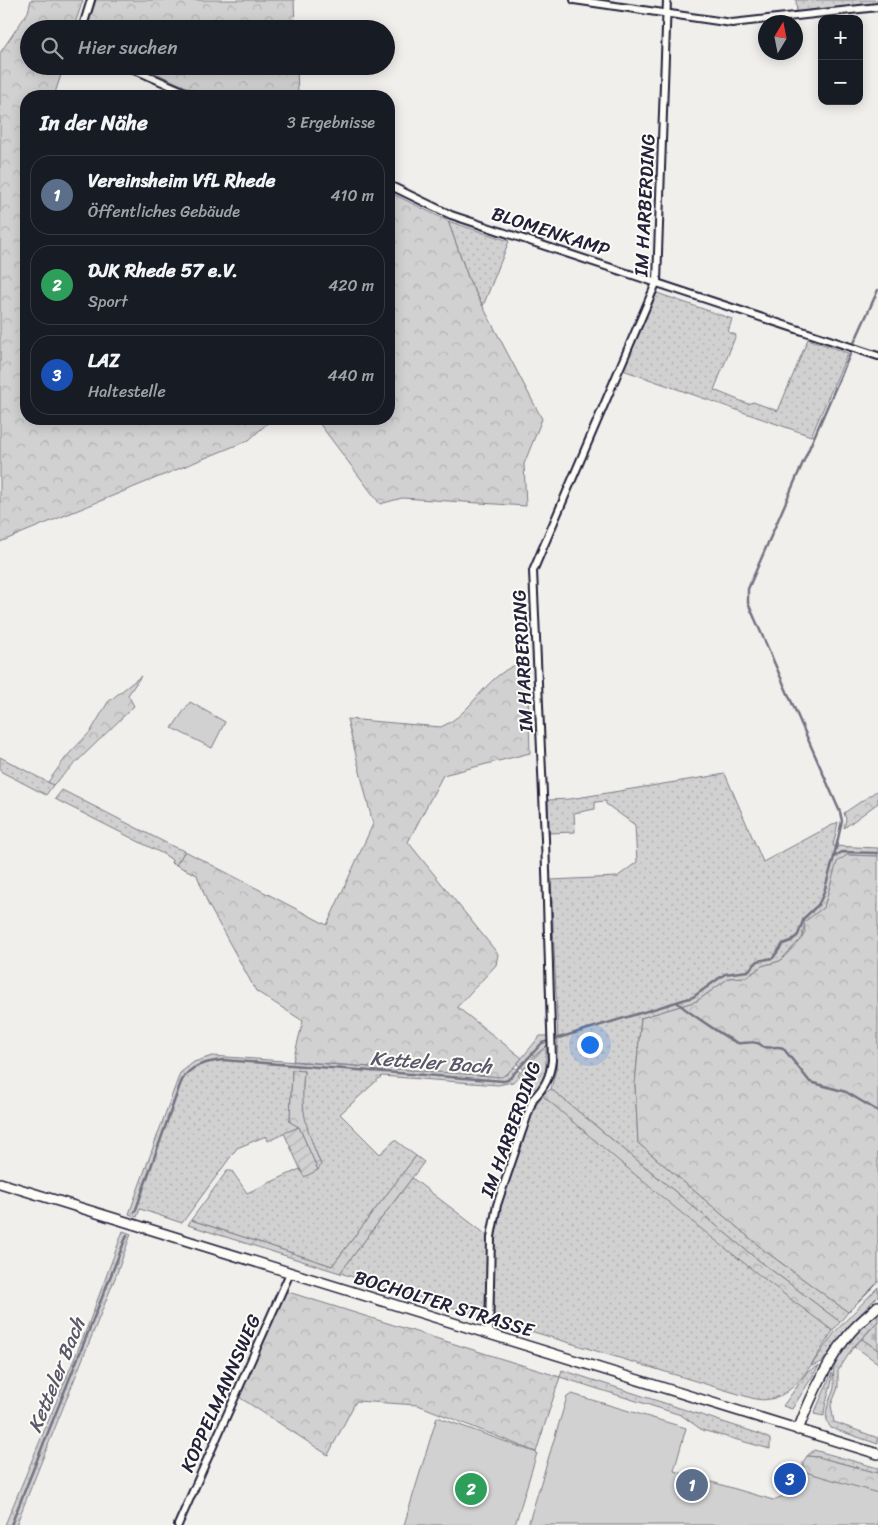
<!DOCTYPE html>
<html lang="de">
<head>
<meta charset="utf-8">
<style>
  body { margin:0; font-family:Sriracha,sans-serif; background:#242831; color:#f1f3f6 }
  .controls { position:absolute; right:15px; top:15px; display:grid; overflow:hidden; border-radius:10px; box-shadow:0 2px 12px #0003 }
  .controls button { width:45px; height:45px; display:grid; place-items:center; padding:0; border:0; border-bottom:1px solid #363941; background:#171b24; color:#f1f3f6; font:25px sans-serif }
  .compass { position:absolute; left:758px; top:15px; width:45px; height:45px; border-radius:50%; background:#171b24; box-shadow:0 2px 12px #0003; rotate:10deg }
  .you { position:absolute; left:589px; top:1044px; width:18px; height:18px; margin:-12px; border:4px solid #fff; border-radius:50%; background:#1a73e8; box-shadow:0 0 0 8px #1a73e833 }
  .badge { display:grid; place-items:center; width:32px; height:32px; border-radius:50%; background:#1a73e8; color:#fff; font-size:16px; font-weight:700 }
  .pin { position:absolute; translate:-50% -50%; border:2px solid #fff; box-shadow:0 1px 5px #0006 }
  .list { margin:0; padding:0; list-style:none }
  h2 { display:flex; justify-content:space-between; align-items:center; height:65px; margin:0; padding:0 20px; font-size:21px }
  h2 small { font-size:16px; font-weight:400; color:#9ea1a6 }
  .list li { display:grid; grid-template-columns:32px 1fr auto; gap:15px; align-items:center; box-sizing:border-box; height:80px; margin:0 10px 10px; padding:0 10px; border:1px solid #363941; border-radius:20px }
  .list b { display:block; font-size:19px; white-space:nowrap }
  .list p { margin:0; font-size:16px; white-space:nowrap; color:#9ea1a6 }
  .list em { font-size:16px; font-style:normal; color:#9ea1a6 }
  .icon { flex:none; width:28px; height:28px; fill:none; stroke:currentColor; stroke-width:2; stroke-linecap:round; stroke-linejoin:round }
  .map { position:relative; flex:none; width:878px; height:1525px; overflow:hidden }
  .search { position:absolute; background:#171b24; box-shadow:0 2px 12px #0003; left:20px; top:20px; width:375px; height:55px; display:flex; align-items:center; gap:12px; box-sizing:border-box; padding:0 18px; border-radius:28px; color:#9ea1a6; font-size:19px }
  .panel { position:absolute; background:#171b24; box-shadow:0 2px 12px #0003; left:20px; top:90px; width:375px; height:335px; border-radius:20px }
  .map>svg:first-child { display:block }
</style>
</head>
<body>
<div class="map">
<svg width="878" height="1525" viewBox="0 0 878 1525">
  <defs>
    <pattern id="grass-dots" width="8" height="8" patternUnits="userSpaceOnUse" patternTransform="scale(1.25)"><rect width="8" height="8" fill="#d2d1d1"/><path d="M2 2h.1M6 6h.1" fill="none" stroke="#b4b3b4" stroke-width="1.8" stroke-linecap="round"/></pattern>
    <pattern id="forest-crowns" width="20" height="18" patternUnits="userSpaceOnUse" patternTransform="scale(1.25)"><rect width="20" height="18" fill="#d2d1d1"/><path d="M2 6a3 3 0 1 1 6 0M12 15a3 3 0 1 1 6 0" fill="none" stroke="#b4b3b4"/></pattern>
    <pattern id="cemetery-stones" width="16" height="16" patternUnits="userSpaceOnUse" patternTransform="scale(1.25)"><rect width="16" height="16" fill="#d2d1d1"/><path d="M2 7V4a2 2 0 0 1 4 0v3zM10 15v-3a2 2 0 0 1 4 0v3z" fill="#b4b3b4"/></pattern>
    <pattern id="garden-furrows" width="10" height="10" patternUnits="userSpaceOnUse" patternTransform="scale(1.25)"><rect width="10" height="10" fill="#d2d1d1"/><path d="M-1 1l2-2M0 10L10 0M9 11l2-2" fill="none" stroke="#b4b3b4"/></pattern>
  </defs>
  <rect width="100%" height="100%" fill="#f0efec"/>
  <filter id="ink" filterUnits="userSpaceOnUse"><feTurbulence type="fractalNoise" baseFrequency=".02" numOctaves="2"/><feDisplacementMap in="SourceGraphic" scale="10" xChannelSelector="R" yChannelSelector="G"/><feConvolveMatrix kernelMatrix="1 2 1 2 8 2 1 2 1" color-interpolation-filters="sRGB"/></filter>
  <g filter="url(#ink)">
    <!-- grass -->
    <g fill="url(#grass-dots)" stroke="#7a7a86">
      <polygon points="796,0 878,0 878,5 797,13"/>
      <polygon points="448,221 509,241 483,306 469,280"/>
      <polygon points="657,293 732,319 728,332 736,335 714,390 748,404 753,402 778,411 808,339 848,353 811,436 623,370"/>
      <polygon points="0,757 53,785 46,795 0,771"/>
      <polygon points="725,774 763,862 838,822 833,846 878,848 878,856 847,855 838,862 824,907 805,922 802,938 780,961 762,966 747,977 729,978 697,1001 641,1018 635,1084 638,1143 765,1251 848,1312 840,1322 753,1256 551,1089 556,1070 558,1039 551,880 617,877 637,862 635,825 606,804 606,801 595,802 595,809 574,813 575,832 549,833 548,800 570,799"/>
      <polygon points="62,790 174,847 185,851 176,865 171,863 172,860 165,855 55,799"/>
      <polygon points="540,1036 548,1036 548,1045 534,1056 524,1069 517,1064"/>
      <polygon points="212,1056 496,1076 506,1075 514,1067 521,1073 513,1082 498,1085 382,1076 340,1114 380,1154 395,1140 416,1156 332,1266 191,1220 227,1171 232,1171 247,1193 300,1169 304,1176 321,1165 305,1125 302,1095 304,1071 292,1070 290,1122 299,1127 268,1141 266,1136 237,1148 182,1223 140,1209 137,1217 129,1214 180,1073 194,1062"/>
      <path d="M 542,1095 L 755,1271 L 833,1331 C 814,1358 793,1407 755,1399 L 494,1320 L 494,1240 L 498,1213 L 529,1118 Z"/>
      <polygon points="412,1178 488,1236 487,1318 340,1273"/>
      <polygon points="123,1231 131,1234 117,1273 16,1525 5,1525 87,1328"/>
      <polygon points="878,1287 878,1296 847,1328 822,1362 811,1366 835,1332"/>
      <path d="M 878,1312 L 878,1321 L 854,1346 L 838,1371 L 838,1388 L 831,1405 L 834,1422 L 878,1438 L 878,1444 L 831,1428 C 822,1416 828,1404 833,1391 C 836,1384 832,1375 834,1368 C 841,1347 864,1328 878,1312 Z"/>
      <polygon points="819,1366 792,1409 783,1406 808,1371"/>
      <polygon points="562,1370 760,1434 770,1439 770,1449 702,1430 681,1415 560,1377"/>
      <path d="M 832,1373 C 833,1389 824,1400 824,1416 L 814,1414 Z"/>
      <polygon points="814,1450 878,1468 878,1473 818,1457 807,1456"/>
    </g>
    <!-- forest -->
    <g fill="url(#forest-crowns)" stroke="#7a7a86">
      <polygon points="31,0 83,0 73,29 29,29 29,66 64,66 54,96 26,96 26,419 272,419 249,440 0,542 0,53 28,12"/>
      <polygon points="96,0 294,0 295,29 87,29"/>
      <polygon points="140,66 297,66 298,96 206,96"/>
      <polygon points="389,192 448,221 469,280 542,419 524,464 526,506 402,498 380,504 316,419 389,419"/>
      <path d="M 527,659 L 530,753 L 443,775 L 408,842 L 498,954 L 496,965 L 457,1007 L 522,1058 L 511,1070 L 502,1077 L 293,1061 L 303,1021 L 256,991 L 208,904 L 197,875 L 176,865 L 185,851 L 327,925 L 373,824 L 347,719 L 441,727 C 467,716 478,691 499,675 C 507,668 518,664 527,659 Z"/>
      <polygon points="141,676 128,695 134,706 53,785 48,782 67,756 91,731 108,702"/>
      <polygon points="878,790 878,803 844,828 846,819 844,813"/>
      <polygon points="847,855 878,856 878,1282 848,1312 765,1251 638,1143 635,1084 641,1018 697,1001 729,978 747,977 762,966 780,961 802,938 805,932 804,922 824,907 837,862"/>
      <polygon points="546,1046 546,1074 536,1090 518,1075"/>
      <path d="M 292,1070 L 304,1071 C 300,1111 306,1128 321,1165 L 318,1170 L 299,1127 L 290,1122 Z"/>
      <path d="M 551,1089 L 753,1256 L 840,1322 L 833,1331 C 733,1257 636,1177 542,1095 Z"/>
      <polygon points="416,1156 424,1162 340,1273 188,1225 191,1220 332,1266"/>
      <polygon points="285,1291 560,1377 536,1452 418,1405 356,1401 328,1455 239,1397"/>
      <polygon points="862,1339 878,1350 878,1363 854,1346"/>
      <polygon points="807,1456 818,1457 878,1473 878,1495 811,1476 803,1470 803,1462"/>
    </g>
    <!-- cemetery -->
    <polygon fill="url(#cemetery-stones)" stroke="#7a7a86" points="878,1321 878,1350 862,1339"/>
    <!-- park -->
    <g fill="#d2d1d1" stroke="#7a7a86">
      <polygon points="190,702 225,722 212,748 172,728"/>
      <polygon points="572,1394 686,1428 674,1471 773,1500 786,1495 795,1469 878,1493 878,1525 528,1525 567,1397"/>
      <polygon points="437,1417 537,1453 515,1525 404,1525"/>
    </g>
    <!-- garden -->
    <polygon fill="url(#garden-furrows)" stroke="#7a7a86" points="299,1127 318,1170 304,1177 284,1133"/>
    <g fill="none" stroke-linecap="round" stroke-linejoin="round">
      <!-- stream -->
      <g stroke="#737381" stroke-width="2.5">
        <polyline points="854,343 878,290"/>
        <polyline points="834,856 842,821 840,812 748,603 748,589 851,352"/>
        <path d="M 677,1002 C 682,1008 732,1042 738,1043 C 744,1044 751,1041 757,1043 C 760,1043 761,1046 764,1047 C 771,1049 776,1045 783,1048 L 810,1082 L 846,1092 L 878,1111"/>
        <path d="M 135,1212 L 181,1082 C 189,1065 206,1062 223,1060 L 504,1081 L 508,1080 L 542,1043 L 693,997 L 725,974 L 748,971 L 758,961 L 773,958 L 783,944 L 791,941 L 798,935 L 804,918 L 818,905 L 823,895 L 834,857 L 842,852 L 878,853"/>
        <polyline points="11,1525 127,1235"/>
      </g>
      <defs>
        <g id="street">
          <polyline points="574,0 732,23 878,7"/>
          <polyline points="82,29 91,0"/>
          <polyline points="126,66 194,96"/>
          <polyline points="389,185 451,215 878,356"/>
          <path d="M 489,1334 L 491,1237 L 497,1205 L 533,1099 C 545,1087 550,1077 552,1060 L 545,839 L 533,571 L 657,281 L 667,0"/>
          <polyline points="178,1525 290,1273"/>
        </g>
        <g id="secondary">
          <polyline points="0,1183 878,1454"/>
          <path d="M 798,1430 C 811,1396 827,1361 850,1333 C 858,1323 869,1315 878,1306"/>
        </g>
      </defs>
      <!-- street casing -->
      <use href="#street" stroke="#22223b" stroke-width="10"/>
      <!-- secondary casing -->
      <use href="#secondary" stroke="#22223b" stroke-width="12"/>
      <!-- street -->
      <use href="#street" stroke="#fdfcf7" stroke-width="6"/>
      <!-- secondary -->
      <use href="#secondary" stroke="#fdfcf7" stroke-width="9"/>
    </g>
  </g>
  <g text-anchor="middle" stroke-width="4" stroke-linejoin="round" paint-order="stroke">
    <!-- street labels -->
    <g font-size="19" fill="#22223b" stroke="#fdfcf7">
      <text transform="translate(644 205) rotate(-87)" y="7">IM HARBERDING</text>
      <text transform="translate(551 231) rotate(18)" y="7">BLOMENKAMP</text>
      <text transform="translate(522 661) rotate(-93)" y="7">IM HARBERDING</text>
      <text transform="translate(510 1129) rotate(-70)" y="7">IM HARBERDING</text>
      <text transform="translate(444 1303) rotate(17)" y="7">BOCHOLTER STRASSE</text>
      <text transform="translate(220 1393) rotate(-66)" y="7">KOPPELMANNSWEG</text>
    </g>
    <!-- water labels -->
    <g font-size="20" font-style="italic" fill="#58586a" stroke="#fdfcf7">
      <text transform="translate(431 1062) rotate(4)" y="7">Ketteler Bach</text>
      <text transform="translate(56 1375) rotate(-68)" y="7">Ketteler Bach</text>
    </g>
  </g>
</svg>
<div class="controls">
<button>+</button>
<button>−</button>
</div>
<svg class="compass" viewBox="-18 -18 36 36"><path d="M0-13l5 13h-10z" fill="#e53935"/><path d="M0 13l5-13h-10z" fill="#9ea1a6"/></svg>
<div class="you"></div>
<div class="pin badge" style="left:692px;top:1485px;background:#5c6f8a">1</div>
<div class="pin badge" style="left:471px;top:1489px;background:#2e9e5b">2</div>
<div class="pin badge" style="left:790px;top:1479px;background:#1a4fb4">3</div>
<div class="search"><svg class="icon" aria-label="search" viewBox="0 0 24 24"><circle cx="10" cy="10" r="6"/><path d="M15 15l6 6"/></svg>Hier suchen</div>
<section class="panel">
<h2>In der Nähe<small>3 Ergebnisse</small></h2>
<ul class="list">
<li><span class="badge" style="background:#5c6f8a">1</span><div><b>Vereinsheim VfL Rhede</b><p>Öffentliches Gebäude</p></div><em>410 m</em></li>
<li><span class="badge" style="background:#2e9e5b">2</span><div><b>DJK Rhede 57 e.V.</b><p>Sport</p></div><em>420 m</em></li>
<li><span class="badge" style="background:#1a4fb4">3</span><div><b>LAZ</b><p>Haltestelle</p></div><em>440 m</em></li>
</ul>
</section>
</div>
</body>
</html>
